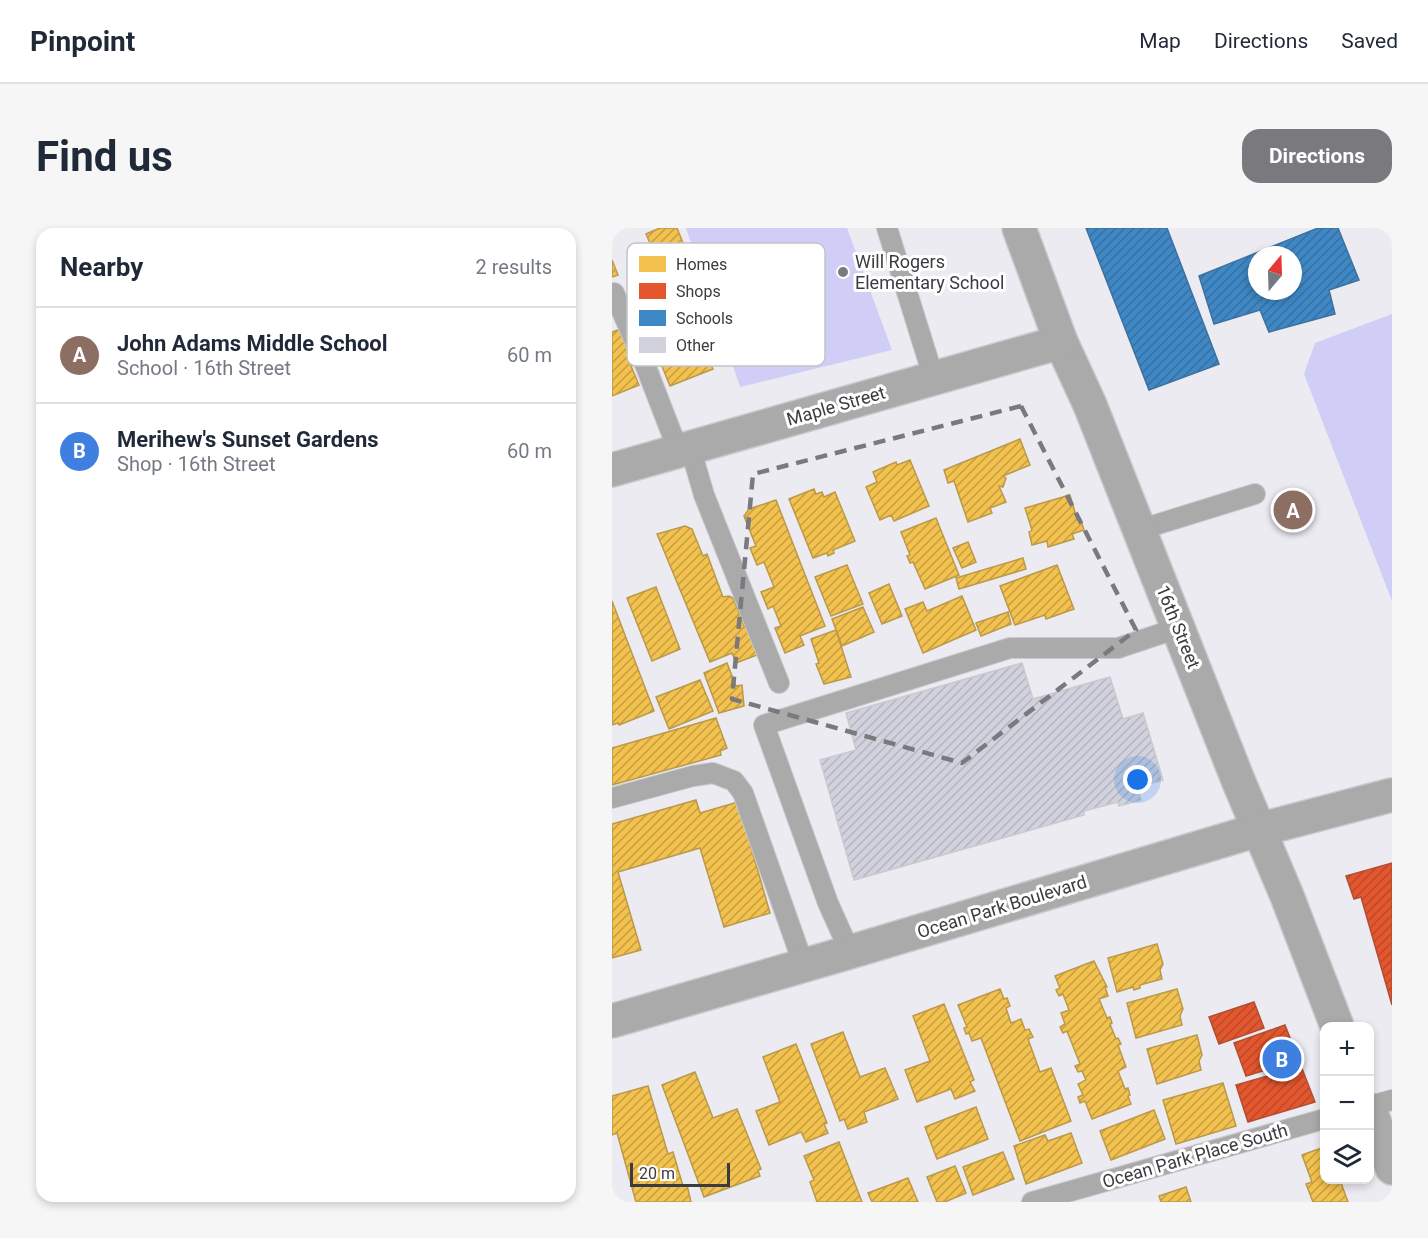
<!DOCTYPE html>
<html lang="en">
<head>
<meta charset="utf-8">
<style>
  body { margin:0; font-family:Roboto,sans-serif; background:#f6f6f7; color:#1f2937 }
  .controls { position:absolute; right:18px; bottom:18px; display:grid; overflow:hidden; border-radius:12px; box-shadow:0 3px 9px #0003 }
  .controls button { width:54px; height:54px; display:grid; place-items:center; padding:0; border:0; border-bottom:2px solid #e0e1e3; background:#fff; color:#1f2937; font:30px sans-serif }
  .compass { position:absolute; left:636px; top:18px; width:54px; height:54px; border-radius:50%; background:#fff; box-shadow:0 3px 9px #0003; rotate:19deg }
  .scale { position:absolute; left:18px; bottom:15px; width:100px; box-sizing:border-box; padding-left:6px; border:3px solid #3b3b40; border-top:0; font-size:16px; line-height:21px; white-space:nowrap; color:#3b3b40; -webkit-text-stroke:4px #fff; paint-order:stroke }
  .you { position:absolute; left:526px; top:552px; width:21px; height:21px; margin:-15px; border:4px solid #fff; border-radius:50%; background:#1a73e8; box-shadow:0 0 0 9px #1a73e833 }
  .badge { display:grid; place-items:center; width:39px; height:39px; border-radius:50%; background:#79797e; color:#fff; font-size:20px; font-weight:700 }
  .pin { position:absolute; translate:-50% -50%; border:3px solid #fff; box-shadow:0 2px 6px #0006 }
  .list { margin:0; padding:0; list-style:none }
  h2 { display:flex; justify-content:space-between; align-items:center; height:78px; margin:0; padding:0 24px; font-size:26px }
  h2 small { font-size:20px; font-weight:400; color:#747a83 }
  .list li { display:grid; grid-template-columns:39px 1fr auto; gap:18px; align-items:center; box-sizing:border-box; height:96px; padding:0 24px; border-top:2px solid #e0e1e3 }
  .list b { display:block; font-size:22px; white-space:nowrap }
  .list p { margin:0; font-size:20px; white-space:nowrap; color:#747a83 }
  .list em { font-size:20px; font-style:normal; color:#747a83 }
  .icon { flex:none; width:33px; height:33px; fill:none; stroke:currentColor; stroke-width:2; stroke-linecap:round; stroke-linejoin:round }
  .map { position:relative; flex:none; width:780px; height:974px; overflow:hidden; border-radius:18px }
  header { display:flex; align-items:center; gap:36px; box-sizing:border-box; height:84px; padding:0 30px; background:#fff; border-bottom:2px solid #e0e1e3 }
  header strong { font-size:28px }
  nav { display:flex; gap:33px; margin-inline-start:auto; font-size:21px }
  .intro { display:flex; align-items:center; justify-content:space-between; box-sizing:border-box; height:144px; padding:0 36px }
  h1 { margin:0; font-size:42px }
  .button { padding:15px 27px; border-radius:18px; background:#79797e; color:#fff; font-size:21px; font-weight:700 }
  main { display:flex; gap:36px; padding:0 36px }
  aside { flex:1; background:#fff; border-radius:18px; box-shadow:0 3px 9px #0003 }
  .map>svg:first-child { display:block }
</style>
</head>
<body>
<header>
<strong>Pinpoint</strong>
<nav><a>Map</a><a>Directions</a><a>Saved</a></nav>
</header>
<div class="intro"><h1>Find us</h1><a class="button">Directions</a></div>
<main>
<aside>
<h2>Nearby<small>2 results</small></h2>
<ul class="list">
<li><span class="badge" style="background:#8d6e63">A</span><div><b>John Adams Middle School</b><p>School · 16th Street</p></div><em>60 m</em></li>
<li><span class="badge" style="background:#3f7fe0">B</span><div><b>Merihew's Sunset Gardens</b><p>Shop · 16th Street</p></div><em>60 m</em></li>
</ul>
</aside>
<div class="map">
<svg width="780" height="974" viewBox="0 0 780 974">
  <defs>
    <pattern id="homes-hatch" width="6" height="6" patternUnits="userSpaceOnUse" patternTransform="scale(1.5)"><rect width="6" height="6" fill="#f2c14e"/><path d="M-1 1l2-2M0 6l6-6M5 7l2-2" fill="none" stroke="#c59e42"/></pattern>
    <pattern id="shops-hatch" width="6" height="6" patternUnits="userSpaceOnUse" patternTransform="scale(1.5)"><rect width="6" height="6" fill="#e4572e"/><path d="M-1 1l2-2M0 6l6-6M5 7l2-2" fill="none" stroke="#ba4929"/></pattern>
    <pattern id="schools-hatch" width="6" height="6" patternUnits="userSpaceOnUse" patternTransform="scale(1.5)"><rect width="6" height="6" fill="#3f88c5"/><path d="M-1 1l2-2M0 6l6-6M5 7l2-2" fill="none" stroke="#3670a1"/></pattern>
    <pattern id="building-hatch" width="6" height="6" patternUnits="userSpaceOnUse" patternTransform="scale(1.5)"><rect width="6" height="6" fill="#d2d2de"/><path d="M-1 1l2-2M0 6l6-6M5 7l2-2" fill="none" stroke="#b5b5c0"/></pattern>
  </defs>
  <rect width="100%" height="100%" fill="#ecebf2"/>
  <!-- garden -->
  <g fill="#d0cef6">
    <polygon points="74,0 235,0 280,122 128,159"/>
    <polygon points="780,86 780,373 692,146 703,115"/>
  </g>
  <!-- homes -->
  <g fill="url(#homes-hatch)" stroke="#bb994a" stroke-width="1.5">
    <polygon points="48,0 65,0 75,25 47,36 34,6"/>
    <polygon points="0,32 6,47 0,49"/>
    <polygon points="56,51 63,68 76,62 86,86 74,91 82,111 88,109 101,141 58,158 27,81 40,76 34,60"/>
    <polygon points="9,101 24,136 19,138 27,157 0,168 0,104"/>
    <polygon points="408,211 418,237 391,248 394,250 391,259 387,258 394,274 378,280 380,285 356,294 342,253 336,255 332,242"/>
    <polygon points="298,232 317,278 282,293 279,287 268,292 254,259 265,254 261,244 284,234 285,237"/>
    <polygon points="202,261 204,266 210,264 212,269 223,264 243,313 221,322 222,325 216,328 215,325 201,330 177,271"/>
    <polygon points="458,267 465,291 468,290 472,302 460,306 462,311 436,319 435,313 420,317 417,304 420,302 413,280"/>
    <polygon points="164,272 213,398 188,408 192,417 173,425 163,400 169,398 161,378 156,381 149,364 162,359 152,334 145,337 138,320 144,318 132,288 137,281"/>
    <polygon points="324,290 347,347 313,361 301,334 298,335 295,328 298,327 289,304"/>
    <polygon points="73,298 80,301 91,328 95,326 111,369 117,368 121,370 133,399 140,397 150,425 124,435 120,425 98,434 45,306"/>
    <polygon points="356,314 364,334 350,340 341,320"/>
    <polygon points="411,330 414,341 347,361 344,350"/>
    <polygon points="235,337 251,376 219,388 203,349"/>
    <polygon points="445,337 462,381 434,391 433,387 403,397 388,358"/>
    <polygon points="277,356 290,388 270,396 257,365"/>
    <polygon points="44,359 68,421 40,433 15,370"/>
    <polygon points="350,368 364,402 311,425 293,381 311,374 315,383"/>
    <polygon points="0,373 42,483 7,497 6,495 0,497"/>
    <polygon points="251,379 262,404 230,418 220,391"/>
    <polygon points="396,384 399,396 369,408 364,395"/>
    <polygon points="224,402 239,449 212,456 204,436 207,435 199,411"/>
    <polygon points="115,435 124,458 130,457 132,478 107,485 92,445"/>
    <polygon points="88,452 101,483 57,501 44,469"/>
    <polygon points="104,490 115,520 108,523 109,527 0,557 0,520"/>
    <polygon points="84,572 88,585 126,574 158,685 112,699 88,620 6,644 29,722 0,730 0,596"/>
    <polygon points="545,716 551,736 548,742 550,751 528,757 528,760 522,762 521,759 505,764 496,730"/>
    <polygon points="482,733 495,759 493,759 496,768 487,771 495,790 498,789 500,795 498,796 504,811 506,810 509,816 506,817 514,839 506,843 513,861 516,860 518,867 516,868 519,876 480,891 473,873 468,875 466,869 471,867 466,856 474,852 470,843 466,844 463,838 468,836 455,803 451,805 448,799 453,796 449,785 457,782 451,766 447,768 444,762 448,760 443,748"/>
    <polygon points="388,761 392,771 395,770 398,778 394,780 399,795 409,791 413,802 417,801 421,809 416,811 428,844 439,840 459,893 408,913 369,810 360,813 357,805 354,806 352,800 355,799 346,777"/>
    <polygon points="565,761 571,781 568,788 570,797 524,810 515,775"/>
    <polygon points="332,776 362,852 358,854 363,863 343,871 339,861 305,874 293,842 318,833 301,788"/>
    <polygon points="231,804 248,849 273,840 286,871 252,884 255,894 236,901 232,891 228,893 199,816"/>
    <polygon points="585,807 590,827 587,833 589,842 545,856 535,821"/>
    <polygon points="184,816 215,895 212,896 216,905 194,914 189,904 157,917 144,883 168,874 151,829"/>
    <polygon points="83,844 101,890 125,881 149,941 146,942 148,948 92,969 50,857"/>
    <polygon points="611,855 624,898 564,916 551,872"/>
    <polygon points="36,858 56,926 61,924 71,958 75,957 79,974 24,974 5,905 0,907 0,868"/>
    <polygon points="364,879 376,911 325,931 313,899"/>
    <polygon points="542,882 553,911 499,932 488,903"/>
    <polygon points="459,905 470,935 414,956 402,918 433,907 436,913"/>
    <polygon points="227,914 250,974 205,974 198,954 202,952 192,928"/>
    <polygon points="712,919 712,952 728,952 736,974 701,974 694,956 700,954 690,927"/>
    <polygon points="391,924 402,951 361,967 351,939"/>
    <polygon points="343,938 354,965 333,974 325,974 315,949"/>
    <polygon points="296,950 306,974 260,974 256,965"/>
    <polygon points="574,959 579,974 549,974 547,968"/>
  </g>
  <!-- shops -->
  <g fill="url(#shops-hatch)" stroke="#b14f33" stroke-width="1.5">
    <polygon points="780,635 780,777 749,669 742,671 734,648"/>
    <polygon points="642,774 652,800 607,816 597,789"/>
    <polygon points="673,797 703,874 636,894 624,857 659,847 657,841 634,848 622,815"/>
  </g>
  <!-- schools -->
  <g fill="url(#schools-hatch)" stroke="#3e719d" stroke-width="1.5" fill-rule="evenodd">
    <polygon points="474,0 555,0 607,136 537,162"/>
    <path d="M 706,0 L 726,0 L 747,52 L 717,62 L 723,86 L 657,104 L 648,82 L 602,96 L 587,48 ZM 645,27 L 681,27 L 681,63 L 645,63 Z"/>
  </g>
  <!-- building -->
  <polygon fill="url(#building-hatch)" stroke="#c9c9cf" stroke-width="1.5" points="410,435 421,471 498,449 511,491 531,485 551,552 525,559 529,572 507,578 506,574 472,583 472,587 242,652 208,532 244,522 234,485"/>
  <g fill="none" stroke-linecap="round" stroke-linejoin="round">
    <defs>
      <g id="service">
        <polyline points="275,0 322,151"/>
        <polyline points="0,66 2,65 34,139 66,222"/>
        <polyline points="78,219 92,267 167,455"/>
        <polyline points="527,302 643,266"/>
        <polyline points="0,570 81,548 101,545 122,553 131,565 192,738"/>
        <polyline points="238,724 216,675 152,497 398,420 506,420 566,400"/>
        <polyline points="758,878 780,872"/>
        <polyline points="420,974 712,891"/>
      </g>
      <g id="minor">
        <polyline points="407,0 449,114 478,177 626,552 675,668 725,798"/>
        <polyline points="0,242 449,114"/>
        <polyline points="758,882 780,940"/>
      </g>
      <polyline id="tertiary" points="0,793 238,724 646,602 780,567"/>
    </defs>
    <!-- service casing -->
    <use href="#service" stroke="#c9c9ce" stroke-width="22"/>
    <!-- minor casing -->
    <use href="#minor" stroke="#c9c9ce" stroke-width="36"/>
    <!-- tertiary casing -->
    <use href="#tertiary" stroke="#c9c9ce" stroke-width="36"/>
    <!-- service -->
    <use href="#service" stroke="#aaaaab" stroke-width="20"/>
    <!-- minor -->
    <use href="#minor" stroke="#aaaaab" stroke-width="33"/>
    <!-- tertiary -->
    <use href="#tertiary" stroke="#aaaaab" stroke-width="33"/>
  </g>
  <!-- marked area -->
  <path fill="none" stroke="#79797e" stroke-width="4.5" stroke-dasharray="12 8" stroke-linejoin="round" d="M 409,178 L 524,402 L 350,535 L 120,471 L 141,246 Z"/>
  <!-- markers -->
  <circle fill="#79797e" stroke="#fff" stroke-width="2" cx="231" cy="44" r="6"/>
  <g text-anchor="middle" stroke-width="6" stroke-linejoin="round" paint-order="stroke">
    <!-- poi labels -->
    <g font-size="18" fill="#3b3b40" stroke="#fff" text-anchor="start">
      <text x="243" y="40">Will Rogers<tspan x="243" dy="21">Elementary School</tspan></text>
    </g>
    <!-- street labels -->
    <g font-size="18" fill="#3b3b40" stroke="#fff">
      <text transform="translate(224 178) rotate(-16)" y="6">Maple Street</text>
      <text transform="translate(566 399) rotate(68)" y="6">16th Street</text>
      <text transform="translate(390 679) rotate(-17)" y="6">Ocean Park Boulevard</text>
      <text transform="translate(583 928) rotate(-16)" y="6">Ocean Park Place South</text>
    </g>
  </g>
  <!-- legend -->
  <rect x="15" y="15" width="198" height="123" rx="9" fill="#fff" stroke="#c4c4c6" stroke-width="1.5"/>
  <rect x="27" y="28" width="27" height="16" fill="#f2c14e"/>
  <rect x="27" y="55" width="27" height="16" fill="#e4572e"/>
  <rect x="27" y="82" width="27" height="16" fill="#3f88c5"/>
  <rect x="27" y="109" width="27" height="16" fill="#d2d2de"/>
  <g font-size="16" fill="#3b3b40">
    <text x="64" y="42">Homes</text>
    <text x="64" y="69">Shops</text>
    <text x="64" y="96">Schools</text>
    <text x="64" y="123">Other</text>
  </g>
</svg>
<div class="controls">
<button>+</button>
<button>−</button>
<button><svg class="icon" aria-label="layers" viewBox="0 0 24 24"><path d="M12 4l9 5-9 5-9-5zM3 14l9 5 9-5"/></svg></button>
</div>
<svg class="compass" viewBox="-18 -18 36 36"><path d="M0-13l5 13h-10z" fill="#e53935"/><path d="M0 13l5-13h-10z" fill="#747a83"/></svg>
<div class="scale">20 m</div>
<div class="you"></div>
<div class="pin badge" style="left:681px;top:282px;background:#8d6e63">A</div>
<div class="pin badge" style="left:670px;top:831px;background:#3f7fe0">B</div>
</div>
</main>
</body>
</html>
